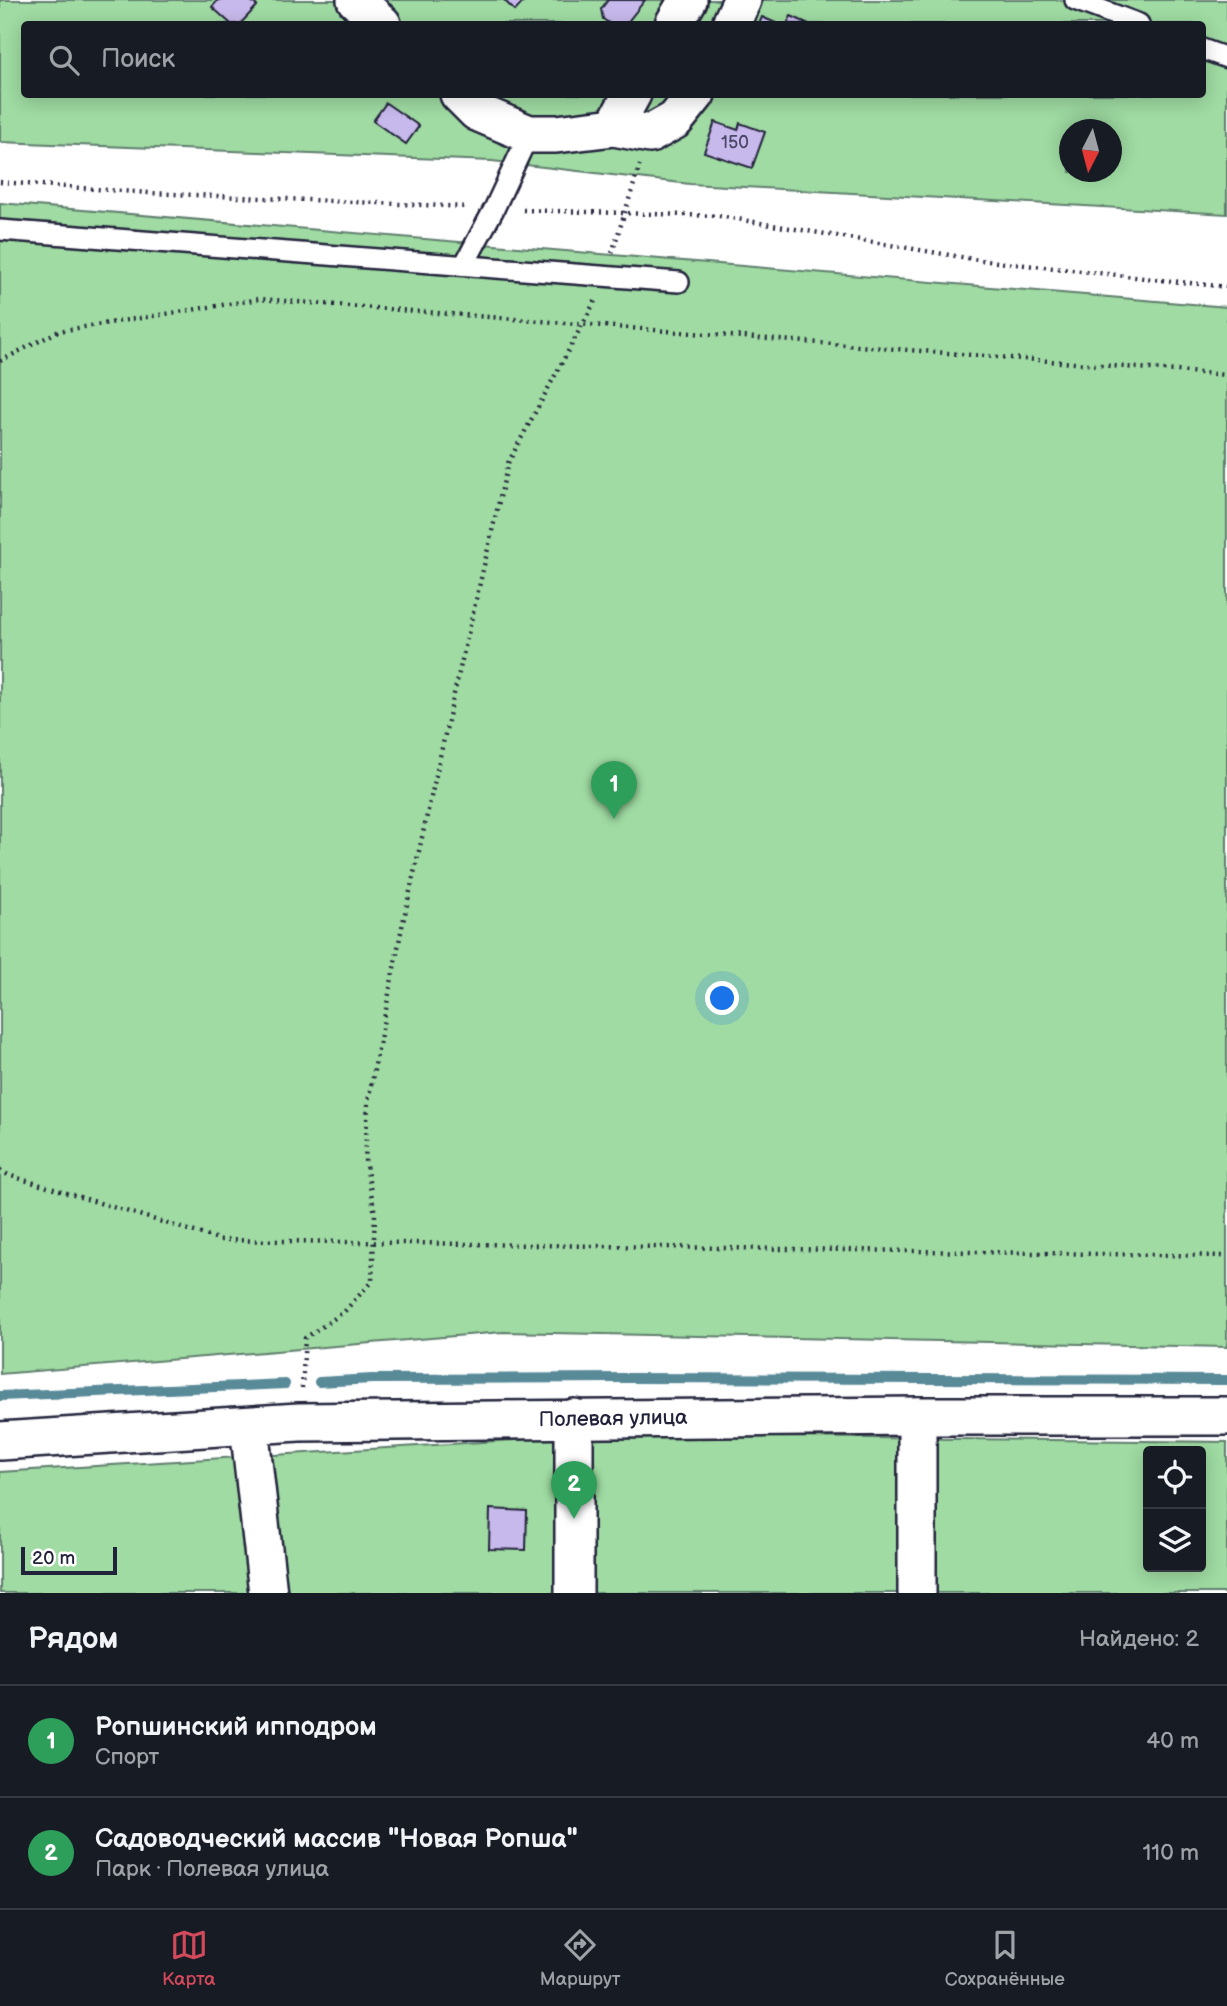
<!DOCTYPE html>
<html lang="ru">
<head>
<meta charset="utf-8">
<style>
  body { margin:0; font-family:"Balsamiq Sans",sans-serif; background:#242831; color:#f1f3f6 }
  .controls { position:absolute; right:21px; bottom:21px; display:grid; overflow:hidden; border-radius:7px; box-shadow:0 4px 18px #0003 }
  .controls button { width:63px; height:63px; display:grid; place-items:center; padding:0; border:0; border-bottom:2px solid #363941; background:#171b24; color:#f1f3f6; font:35px sans-serif }
  .compass { position:absolute; left:1059px; top:119px; width:63px; height:63px; border-radius:50%; background:#171b24; box-shadow:0 4px 18px #0003; rotate:186deg }
  .scale { position:absolute; left:21px; bottom:18px; width:96px; box-sizing:border-box; padding-left:7px; border:4px solid #22223b; border-top:0; font-size:19px; line-height:24px; white-space:nowrap; color:#22223b; -webkit-text-stroke:5px #fff; paint-order:stroke }
  .you { position:absolute; left:723px; top:999px; width:24px; height:24px; margin:-18px; border:5px solid #fff; border-radius:50%; background:#1a73e8; box-shadow:0 0 0 10px #1a73e833 }
  .badge { display:grid; place-items:center; width:46px; height:46px; border-radius:50%; background:#d1495b; color:#fff; font-size:23px; font-weight:700 }
  .pin { position:absolute; translate:-50% -58px; filter:drop-shadow(0 2px 4px #0008) }
  .pin::after { content:''; position:absolute; top:37px; width:24px; height:21px; background:inherit; clip-path:polygon(0 0,100% 0,50% 100%) }
  .list { margin:0; padding:0; list-style:none }
  h2 { display:flex; justify-content:space-between; align-items:center; height:91px; margin:0; padding:0 28px; font-size:30px }
  h2 small { font-size:23px; font-weight:400; color:#9ea1a6 }
  .list li { display:grid; grid-template-columns:46px 1fr auto; gap:21px; align-items:center; box-sizing:border-box; height:112px; padding:0 28px; border-top:2px solid #363941 }
  .list b { display:block; font-size:26px; white-space:nowrap }
  .list p { margin:0; font-size:23px; white-space:nowrap; color:#9ea1a6 }
  .list em { font-size:23px; font-style:normal; color:#9ea1a6 }
  .icon { flex:none; width:38px; height:38px; fill:none; stroke:currentColor; stroke-width:2; stroke-linecap:round; stroke-linejoin:round }
  .map { position:relative; flex:none; width:1227px; height:1593px; overflow:hidden }
  .search { position:absolute; background:#171b24; box-shadow:0 4px 18px #0003; left:21px; right:21px; top:21px; height:77px; display:flex; align-items:center; gap:18px; box-sizing:border-box; padding:0 24px; border-radius:7px; color:#9ea1a6; font-size:26px }
  .sheet { height:315px; background:#171b24 }
  nav { display:flex; justify-content:space-around; align-items:center; box-sizing:border-box; height:98px; border-top:2px solid #363941; background:#171b24; font-size:19px; color:#9ea1a6 }
  nav a { display:grid; justify-items:center; gap:4px }
  nav .on { color:#d1495b }
  .map>svg:first-child { display:block }
</style>
</head>
<body>
<div class="map">
<svg width="1227" height="1593" viewBox="0 0 1227 1593">
  <rect width="100%" height="100%" fill="#fff"/>
  <filter id="ink" filterUnits="userSpaceOnUse"><feTurbulence type="fractalNoise" baseFrequency=".0143" numOctaves="2"/><feDisplacementMap in="SourceGraphic" scale="14" xChannelSelector="R" yChannelSelector="G"/><feConvolveMatrix kernelMatrix="1 2 1 2 8 2 1 2 1" color-interpolation-filters="sRGB"/></filter>
  <g filter="url(#ink)">
    <!-- green -->
    <g fill="#9fdba2" stroke="#607e6e" stroke-width="2" fill-rule="evenodd">
      <path d="M 0,0 L 1227,0 L 1227,214 L 690,184 L 492,161 L 0,142 ZM 24,24 L 1202,24 L 1202,94 L 24,94 ZM 1070,130 L 1112,130 L 1112,172 L 1070,172 Z"/>
      <polygon points="0,203 1227,307 1227,1347 503,1332 0,1374"/>
      <path d="M 595,1435 L 1227,1442 L 1227,1593 L 0,1593 L 0,1472 ZM 1148,1451 L 1201,1451 L 1201,1567 L 1148,1567 Z"/>
    </g>
    <g fill="none" stroke-linecap="round" stroke-linejoin="round">
      <!-- stream -->
      <g stroke="#598a98" stroke-width="10">
        <polyline points="319,1382 372,1379 629,1378 1227,1380"/>
        <polyline points="0,1396 285,1384"/>
      </g>
    </g>
    <!-- building -->
    <g fill="#c7b9eb" stroke="#22223b" stroke-width="2">
      <polygon points="218,0 250,0 257,6 240,24 231,24 212,7"/>
      <polygon points="504,0 525,0 515,11"/>
      <polygon points="608,0 645,0 626,24 610,24 603,19 601,9"/>
      <polygon points="791,16 809,24 787,24"/>
      <polygon points="762,17 778,24 759,24"/>
      <polygon points="386,103 419,126 406,144 373,121"/>
      <polygon points="715,122 738,130 740,123 765,132 752,168 704,152"/>
      <polygon points="490,1509 527,1511 526,1550 489,1549"/>
    </g>
    <g fill="none" stroke-linecap="round" stroke-linejoin="round">
      <defs>
        <g id="service">
          <polyline points="1075,0 1139,24"/>
          <polyline points="1202,49 1227,58"/>
          <polyline points="0,230 679,282"/>
          <polyline points="464,265 494,209 529,134"/>
        </g>
        <g id="minor">
          <polyline points="356,0 382,24"/>
          <polyline points="674,24 688,0"/>
          <polyline points="731,24 742,0"/>
          <polyline points="459,94 477,112 529,134 556,134 614,127 650,134 675,120 696,94"/>
          <polyline points="614,127 632,94"/>
          <polyline points="574,1418 574,1593"/>
          <polyline points="249,1426 268,1593"/>
          <polyline points="0,1441 299,1422 917,1416 1227,1416"/>
          <polyline points="917,1593 917,1416"/>
        </g>
      </defs>
      <!-- service casing -->
      <use href="#service" stroke="#22223b" stroke-width="24"/>
      <!-- minor casing -->
      <use href="#minor" stroke="#22223b" stroke-width="42"/>
      <!-- path -->
      <g stroke="#22223b" stroke-width="4.5" stroke-dasharray="2 5" stroke-linecap="butt">
        <polyline points="0,182 149,193 468,207"/>
        <polyline points="523,210 719,216 979,260 1227,287"/>
        <polyline points="612,253 640,165"/>
        <polyline points="0,361 59,331 260,299 1227,375"/>
        <polyline points="0,1170 8,1175 221,1240 1227,1256"/>
        <polyline points="302,1388 305,1338 344,1312 372,1281 375,1214 365,1160 368,1101 402,927 454,694 508,463 595,301"/>
      </g>
      <!-- service -->
      <use href="#service" stroke="#fff" stroke-width="19"/>
      <!-- minor -->
      <use href="#minor" stroke="#fff" stroke-width="37"/>
    </g>
  </g>
  <g text-anchor="middle" stroke-width="6" stroke-linejoin="round" paint-order="stroke">
    <!-- number labels -->
    <g font-size="18" fill="#4b4867">
      <text x="735" y="148">150</text>
    </g>
    <!-- street labels -->
    <g font-size="21" fill="#22223b" stroke="#fff">
      <text transform="translate(613 1418) rotate(-1)" y="7">Полевая улица</text>
    </g>
  </g>
</svg>
<div class="controls">
<button><svg class="icon" aria-label="locate" viewBox="0 0 24 24"><circle cx="12" cy="12" r="6"/><path d="M12 2v4M12 18v4M2 12h4M18 12h4"/></svg></button>
<button><svg class="icon" aria-label="layers" viewBox="0 0 24 24"><path d="M12 4l9 5-9 5-9-5zM3 14l9 5 9-5"/></svg></button>
</div>
<svg class="compass" viewBox="-18 -18 36 36"><path d="M0-13l5 13h-10z" fill="#e53935"/><path d="M0 13l5-13h-10z" fill="#9ea1a6"/></svg>
<div class="scale">20 m</div>
<div class="you"></div>
<div class="pin badge" style="left:614px;top:819px;background:#2e9e5b">1</div>
<div class="pin badge" style="left:574px;top:1519px;background:#2e9e5b">2</div>
<div class="search"><svg class="icon" aria-label="search" viewBox="0 0 24 24"><circle cx="10" cy="10" r="6"/><path d="M15 15l6 6"/></svg>Поиск</div>
</div>
<section class="sheet">
<h2>Рядом<small>Найдено: 2</small></h2>
<ul class="list">
<li><span class="badge" style="background:#2e9e5b">1</span><div><b>Ропшинский ипподром</b><p>Спорт</p></div><em>40 m</em></li>
<li><span class="badge" style="background:#2e9e5b">2</span><div><b>Садоводческий массив &quot;Новая Ропша&quot;</b><p>Парк · Полевая улица</p></div><em>110 m</em></li>
</ul>
</section>
<nav>
<a class="on"><svg class="icon" aria-label="map" viewBox="0 0 24 24"><path d="M3 6l6-2 6 2 6-2v14l-6 2-6-2-6 2zM9 4v14M15 6v14"/></svg>Карта</a>
<a><svg class="icon" aria-label="directions" viewBox="0 0 24 24"><path d="M12 3l9 9-9 9-9-9zM9 14v-3h6M13 9l2 2-2 2"/></svg>Маршрут</a>
<a><svg class="icon" aria-label="saved" viewBox="0 0 24 24"><path d="M7 4h10v16l-5-4-5 4z"/></svg>Сохранённые</a>
</nav>
</body>
</html>
